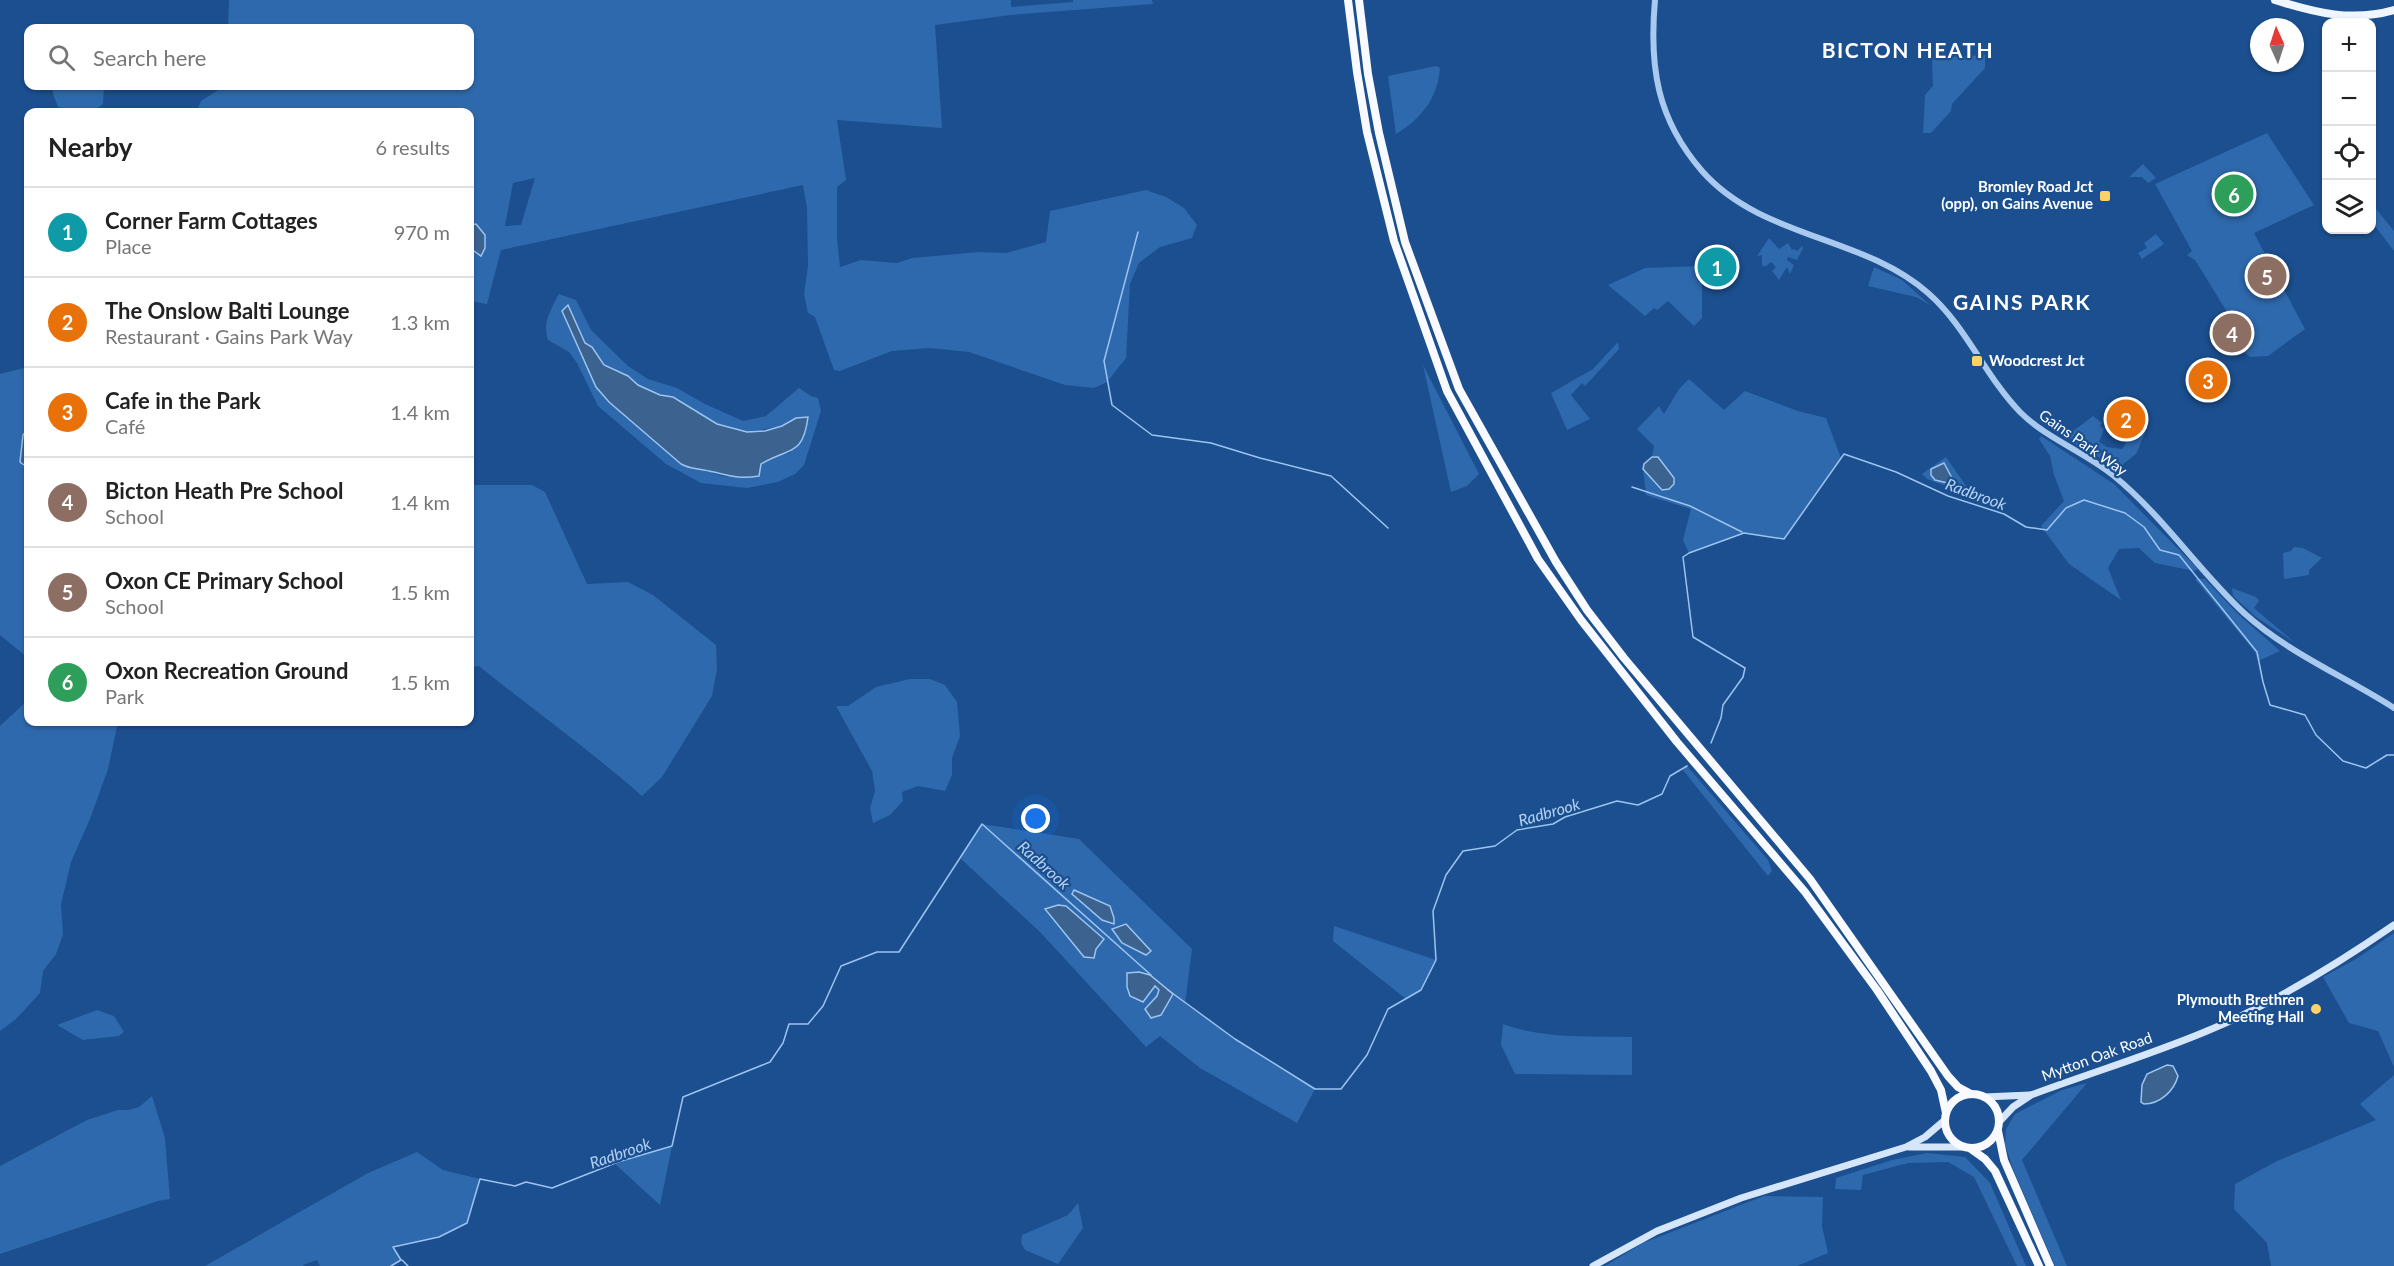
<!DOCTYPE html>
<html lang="en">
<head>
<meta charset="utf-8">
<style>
  body { margin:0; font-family:Lato,sans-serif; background:#f2f2f2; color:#222 }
  .controls { position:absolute; right:18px; top:18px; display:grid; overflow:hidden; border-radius:12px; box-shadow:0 2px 4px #0004 }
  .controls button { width:54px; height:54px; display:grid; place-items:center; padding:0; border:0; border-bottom:2px solid #e0e0e0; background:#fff; color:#222; font:30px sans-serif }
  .compass { position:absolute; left:2250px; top:18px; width:54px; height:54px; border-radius:50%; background:#fff; box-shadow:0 2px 4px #0004; rotate:357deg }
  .you { position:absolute; left:1036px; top:819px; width:21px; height:21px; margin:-15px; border:4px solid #fff; border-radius:50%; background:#1a73e8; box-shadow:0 0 0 9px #1a73e833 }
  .badge { display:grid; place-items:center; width:39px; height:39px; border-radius:50%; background:#2563eb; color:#fff; font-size:20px; font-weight:700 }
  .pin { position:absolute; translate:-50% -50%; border:3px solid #fff; box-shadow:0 2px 6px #0006 }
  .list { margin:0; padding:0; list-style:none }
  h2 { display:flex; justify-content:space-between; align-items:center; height:78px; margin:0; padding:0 24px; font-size:26px }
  h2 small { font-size:20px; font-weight:400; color:#767676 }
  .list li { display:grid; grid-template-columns:39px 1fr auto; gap:18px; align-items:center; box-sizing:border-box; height:90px; padding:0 24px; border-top:2px solid #e0e0e0 }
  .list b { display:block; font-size:22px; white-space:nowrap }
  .list p { margin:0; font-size:20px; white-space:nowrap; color:#767676 }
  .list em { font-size:20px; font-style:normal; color:#767676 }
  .icon { flex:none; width:33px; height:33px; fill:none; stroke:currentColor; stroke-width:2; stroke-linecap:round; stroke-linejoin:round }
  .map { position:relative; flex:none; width:2394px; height:1266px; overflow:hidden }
  .search { position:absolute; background:#fff; box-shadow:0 2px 4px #0004; left:24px; top:24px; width:450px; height:66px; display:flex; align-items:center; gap:15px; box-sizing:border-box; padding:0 21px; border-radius:12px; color:#767676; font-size:22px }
  .panel { position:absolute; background:#fff; box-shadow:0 2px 4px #0004; left:24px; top:108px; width:450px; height:618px; border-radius:12px }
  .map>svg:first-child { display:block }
</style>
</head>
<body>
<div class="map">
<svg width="2394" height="1266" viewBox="0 0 2394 1266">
  <rect width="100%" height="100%" fill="#1b4f8f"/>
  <!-- green -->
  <g fill="#2e69ad" fill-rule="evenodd">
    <path d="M 229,0 L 1011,0 L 1011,7 L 1073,2 L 1073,0 L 1152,0 L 1153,4 L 1011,15 L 935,25 L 942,128 L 837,120 L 846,180 L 837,187 L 837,238 L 840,267 L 861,260 L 897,263 L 912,258 L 980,252 L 1006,253 L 1046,242 L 1050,211 L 1146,190 L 1166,197 L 1184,208 L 1197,225 L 1192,238 L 1160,247 L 1139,263 L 1130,284 L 1126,358 L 1107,382 L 1094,388 L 1065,385 L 969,352 L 930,348 L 892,351 L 840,371 L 834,370 L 815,317 L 808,313 L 804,294 L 808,266 L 807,208 L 803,185 L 501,250 L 487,304 L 470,301 L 470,248 L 474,252 L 485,248 L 485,235 L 476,224 L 470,225 L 470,112 L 196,112 L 201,101 L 225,86 L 470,86 L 470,28 L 228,28 ZM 535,178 L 521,225 L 505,226 L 513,183 Z"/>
    <polygon points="1985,55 1985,68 1952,104 1951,111 1931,133 1923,133 1925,95 1933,86 1932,58"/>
    <path d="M 1436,66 L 1440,68 C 1438,98 1421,119 1396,134 L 1388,76 Z"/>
    <path d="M 53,86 L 104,86 L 103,104 C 90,116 74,111 58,107 L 53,94 Z"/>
    <polygon points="2267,133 2314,205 2254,233 2305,329 2268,356 2250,357 2239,348 2249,336 2232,320 2195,260 2187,255 2192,251 2155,184"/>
    <polygon points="2143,164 2156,178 2148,183 2142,177 2129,177"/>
    <polygon points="2372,204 2394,231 2394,251 2372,222"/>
    <polygon points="2156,234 2164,244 2142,259 2138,253 2147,248 2144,243"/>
    <polygon points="1769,238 1779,249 1788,243 1792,250 1794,249 1797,251 1802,246 1803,248 1797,260 1788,257 1787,260 1794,265 1790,274 1787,267 1779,280 1772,271 1776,267 1771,262 1766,266 1762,266 1762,255 1757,256"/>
    <polygon points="1702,266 1702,318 1694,326 1668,301 1657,310 1654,308 1645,316 1608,285 1645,268"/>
    <polygon points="1874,267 1902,280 1930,305 1916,297 1868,286"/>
    <path d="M 559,294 L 576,300 L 591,330 L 628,366 L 648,379 L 677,388 L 705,404 L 743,421 L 766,416 L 799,388 L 811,396 L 818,398 L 821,411 L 804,465 L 795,474 L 778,482 L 747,488 L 701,483 L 666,464 L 598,406 L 577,363 L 569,352 L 548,340 C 542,323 551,309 559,294 ZM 568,305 L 585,343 L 604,365 L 628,376 L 637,385 L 660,395 L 673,397 L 717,424 L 747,432 L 783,426 L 796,418 L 790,453 C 767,455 751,472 730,476 C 723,478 714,473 707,471 C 697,468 690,469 681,464 L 609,402 L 596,387 Z"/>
    <polygon points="1618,342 1619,349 1585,386 1582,383 1571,395 1590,419 1567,430 1551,393 1593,369"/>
    <polygon points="1423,365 1479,474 1467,486 1451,492"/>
    <polygon points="28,367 28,428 23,435 20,462 28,468 28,658 0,635 0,374"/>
    <polygon points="1689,379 1724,410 1745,391 1798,411 1826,418 1841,458 1784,539 1744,533 1689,553 1683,540 1691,509 1646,495 1643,469 1662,490 1658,457 1652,457 1654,446 1637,429 1659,406 1664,414 1679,389"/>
    <path d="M 2093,416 L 2102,423 L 2100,426 L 2104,429 L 2099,442 L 2107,447 L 2122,449 L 2136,426 L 2146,431 L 2136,454 L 2117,469 L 2111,469 C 2106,465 2101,458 2096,455 C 2084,448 2076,448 2068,435 Z"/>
    <polygon points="2041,436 2114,484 2198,569 2194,571 2155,563 2139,548 2119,549 2108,568 2121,600 2069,564 2041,526 2064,501 2054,475 2050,456 2039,439"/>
    <polygon points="1946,457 1973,496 1927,479 1922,474"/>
    <path d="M 470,485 L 532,485 L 545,492 L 587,584 L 628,582 L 653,595 L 716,645 L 717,669 L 712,696 L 662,777 L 642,796 C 590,750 533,710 479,666 L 470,667 Z"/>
    <polygon points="2294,547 2303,548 2322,558 2309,570 2309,575 2284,579 2283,553 2291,551"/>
    <polygon points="2195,579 2205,579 2238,614 2280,651 2258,661 2255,652"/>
    <polygon points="2232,588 2256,597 2259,601 2254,608 2295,643 2256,617 2233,596"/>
    <polygon points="910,679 930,679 945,685 957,702 960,736 952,758 952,775 945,791 918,786 902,792 903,801 890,815 873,823 870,808 875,791 872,771 836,706 848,706 876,687"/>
    <polygon points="28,700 28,722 118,722 108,769 90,819 71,862 61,904 63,935 56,954 43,971 40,993 16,1019 0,1031 0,726"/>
    <polygon points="1687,766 1768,860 1772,871 1768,876 1683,770"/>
    <path d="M 982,824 L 1079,839 L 1192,949 L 1185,1004 L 1235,1039 L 1315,1089 L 1297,1123 L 1200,1068 L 1160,1036 L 1146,1047 L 1040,932 L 960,858 ZM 1052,918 L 1104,940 L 1096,949 L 1057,924 ZM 1150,975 L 1173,994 L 1145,1009 L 1157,996 L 1160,989 L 1155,986 L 1142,1002 Z"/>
    <polygon points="1334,926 1436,960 1421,990 1406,999 1333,941"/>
    <polygon points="2394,933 2394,1067 2378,1031 2349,1023 2323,977 2356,959"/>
    <polygon points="97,1010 114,1016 124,1032 119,1036 83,1040 57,1025"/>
    <path d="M 1503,1024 C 1543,1039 1590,1036 1632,1037 L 1632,1075 L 1515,1074 L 1501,1045 Z"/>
    <polygon points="2394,1075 2394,1266 2271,1266 2267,1243 2234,1209 2235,1184 2277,1161 2376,1120 2360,1104"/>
    <polygon points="2087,1083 2022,1160 2067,1266 2055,1266 2013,1169 2005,1144 2006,1129 2015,1114 2062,1090"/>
    <polygon points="152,1096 165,1138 170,1199 158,1201 0,1254 0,1166 87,1120 118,1110 129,1110 139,1107"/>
    <polygon points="672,1146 660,1205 615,1164"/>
    <polygon points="417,1152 443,1170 480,1179 467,1223 439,1237 393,1247 401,1260 392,1266 320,1266 317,1260 303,1265 305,1266 205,1266 368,1173"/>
    <polygon points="1927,1153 1965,1157 1990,1183 2026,1266 2017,1266 1974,1177 1948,1162 1908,1163 1863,1175 1861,1190 1835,1189 1836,1178 1892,1160"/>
    <polygon points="1764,1196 1823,1197 1822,1226 1828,1253 1797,1266 1605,1266 1643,1243"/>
    <polygon points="1078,1203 1083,1228 1058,1264 1025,1250 1021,1243 1022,1235 1068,1215"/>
  </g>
  <!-- water -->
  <g fill="#3c6290" stroke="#9cc4f0" stroke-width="1.5">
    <polygon points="476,224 485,235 485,248 481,256 470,248 470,225"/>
    <path d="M 568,305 L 585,343 L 592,347 L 604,365 L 628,376 L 638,385 L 660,395 L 673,397 L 717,424 L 747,432 L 765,431 L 782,426 L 796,418 L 808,417 C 803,457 789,447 761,464 L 759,476 C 736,480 726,474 704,470 C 695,468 690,469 681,464 L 609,402 L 596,387 L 562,311 Z"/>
    <polygon points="28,428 28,468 20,462 23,435"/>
    <polygon points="1652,457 1658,457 1674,478 1674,484 1669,489 1662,490 1643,469 1644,464"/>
    <polygon points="1944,463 1953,480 1952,484 1935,480 1931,475 1931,469"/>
    <polygon points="1074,890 1110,906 1114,918 1114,924 1102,920 1072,894"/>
    <polygon points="1058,905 1066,906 1104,939 1096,949 1094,958 1084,957 1045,909"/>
    <polygon points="1126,924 1151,951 1146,955 1122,943 1112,929"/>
    <polygon points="1139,972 1150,975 1173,994 1161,1015 1151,1018 1145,1009 1157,996 1159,990 1155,986 1143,1002 1130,996 1127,987 1127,973"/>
    <path d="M 2167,1065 L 2173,1066 L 2178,1076 C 2174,1091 2160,1104 2144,1104 L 2141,1102 L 2142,1085 L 2147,1074 Z"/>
  </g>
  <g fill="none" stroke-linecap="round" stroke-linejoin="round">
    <!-- stream -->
    <g stroke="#9cc4f0" stroke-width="1.5">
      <polyline points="1138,232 1104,361 1112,405 1152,435 1211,443 1260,458 1331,476 1388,528"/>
      <polyline points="1632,487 1690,506 1742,532"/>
      <polyline points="1711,743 1721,718 1723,705 1743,677 1745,668 1693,637 1683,557 1689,553 1744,533 1784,539 1844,454 1896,472 1948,496 2004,514 2026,527 2047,530 2066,508 2084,500 2125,513 2144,527 2160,550 2179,555 2257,652 2263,682 2270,705 2305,715 2316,735 2343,761 2366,768 2387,755 2394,755"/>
      <polyline points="1168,990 1235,1039 1315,1089 1341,1089 1367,1055 1388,1009 1421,990 1436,960 1433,911 1446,875 1463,851 1495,846 1517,830 1553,824 1565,817 1617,801 1638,805 1662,794 1670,776 1687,766"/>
      <polyline points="402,1260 408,1266"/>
      <polyline points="391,1266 401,1260 393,1247 439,1237 467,1223 480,1179 515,1186 526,1182 552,1188 618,1162 672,1146 683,1097 770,1062 783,1043 789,1024 808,1024 823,1006 841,966 877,952 899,952 982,824 1151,975"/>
    </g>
    <!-- tertiary -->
    <path stroke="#a9c9ee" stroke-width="6" d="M 1655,0 C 1649,67 1657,119 1702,171 C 1762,239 1862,235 1928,293 C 1966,326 1985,376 2020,412 C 2047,439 2085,452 2114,476 C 2163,516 2198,570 2244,613 C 2288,653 2344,676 2394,708"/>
    <!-- secondary -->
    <g stroke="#d6e6fa" stroke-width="7">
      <polyline points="1984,1097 2030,1095"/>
      <path d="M 1999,1122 L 2013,1107 L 2031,1095 C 2090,1073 2150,1055 2207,1031 C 2273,1004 2336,965 2394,925"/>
      <polyline points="1909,1147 1964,1147"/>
      <polyline points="1593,1266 1657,1231 1741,1198 1906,1147 1925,1137 1945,1120"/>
    </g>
    <!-- primary -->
    <path stroke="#f0f6ff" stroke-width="8" d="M 2275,0 C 2316,13 2352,22 2394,10"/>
    <!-- trunk -->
    <g stroke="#f8faff" stroke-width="8">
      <polyline points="1348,0 1357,72 1367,132 1394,241 1447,391 1538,559 1581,620 1677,742 1805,892 1877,990 1931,1071 1941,1090 1946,1113"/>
      <polyline points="1359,0 1368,74 1379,133 1405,242 1459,389 1556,562 1587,610 1624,658 1810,879 1948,1076 1958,1087 1971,1094"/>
      <circle cx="1972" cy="1121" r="27"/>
      <polyline points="1998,1131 2004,1160 2050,1266"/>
      <polyline points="1971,1149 1985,1159 1995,1171 2039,1266"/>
    </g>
  </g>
  <!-- markers -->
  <g fill="#ffd166" stroke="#1b4f8f" stroke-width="2">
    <rect x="2099" y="190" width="12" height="12" rx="3"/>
    <rect x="1971" y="355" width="12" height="12" rx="3"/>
    <circle cx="2316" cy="1009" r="6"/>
  </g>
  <g text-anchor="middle" stroke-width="4.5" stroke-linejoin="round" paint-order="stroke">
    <!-- poi labels -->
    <g font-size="15" font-weight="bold" fill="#fff" stroke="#1b4f8f" text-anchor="end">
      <text x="2093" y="192">Bromley Road Jct<tspan x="2093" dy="17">(opp), on Gains Avenue</tspan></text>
      <text x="1989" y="366" text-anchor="start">Woodcrest Jct</text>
      <text x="2304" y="1005">Plymouth Brethren<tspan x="2304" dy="17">Meeting Hall</tspan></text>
    </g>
    <!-- street labels -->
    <g font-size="15" fill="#fff" stroke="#1b4f8f">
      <text transform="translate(2083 443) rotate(35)" y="5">Gains Park Way</text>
      <text transform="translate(2097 1057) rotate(-20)" y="5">Mytton Oak Road</text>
    </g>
    <!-- water labels -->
    <g font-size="16" font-style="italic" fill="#b5d3f5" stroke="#1b4f8f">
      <text transform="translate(1976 494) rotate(20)" y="6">Radbrook</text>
      <text transform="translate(1549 812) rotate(-16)" y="6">Radbrook</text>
      <text transform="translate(1044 865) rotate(42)" y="6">Radbrook</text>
      <text transform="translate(620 1153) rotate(-19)" y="6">Radbrook</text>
    </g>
    <!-- district labels -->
    <g font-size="21" font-weight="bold" letter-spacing="1.5" fill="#fff" stroke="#1b4f8f">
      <text x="1908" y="58">BICTON HEATH</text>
      <text x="2022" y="310">GAINS PARK</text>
    </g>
  </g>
</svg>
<div class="controls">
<button>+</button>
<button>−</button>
<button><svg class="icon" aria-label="locate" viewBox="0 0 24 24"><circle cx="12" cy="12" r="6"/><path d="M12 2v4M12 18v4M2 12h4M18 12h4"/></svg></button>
<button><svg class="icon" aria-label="layers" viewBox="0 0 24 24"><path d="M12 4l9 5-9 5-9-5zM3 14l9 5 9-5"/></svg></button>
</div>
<svg class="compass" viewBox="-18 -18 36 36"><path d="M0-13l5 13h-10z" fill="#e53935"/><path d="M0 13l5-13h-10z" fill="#767676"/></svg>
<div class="you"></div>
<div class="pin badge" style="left:1717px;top:267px;background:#0f9aa8">1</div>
<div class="pin badge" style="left:2126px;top:419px;background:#e8710a">2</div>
<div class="pin badge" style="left:2208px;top:380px;background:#e8710a">3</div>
<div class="pin badge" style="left:2232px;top:333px;background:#8d6e63">4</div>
<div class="pin badge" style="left:2267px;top:276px;background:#8d6e63">5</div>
<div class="pin badge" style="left:2234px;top:194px;background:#2e9e5b">6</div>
<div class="search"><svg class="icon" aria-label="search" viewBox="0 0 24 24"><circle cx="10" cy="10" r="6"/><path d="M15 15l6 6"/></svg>Search here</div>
<section class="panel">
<h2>Nearby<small>6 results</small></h2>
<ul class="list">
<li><span class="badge" style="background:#0f9aa8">1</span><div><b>Corner Farm Cottages</b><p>Place</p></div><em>970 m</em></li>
<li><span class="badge" style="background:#e8710a">2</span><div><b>The Onslow Balti Lounge</b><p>Restaurant · Gains Park Way</p></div><em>1.3 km</em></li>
<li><span class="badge" style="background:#e8710a">3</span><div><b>Cafe in the Park</b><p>Café</p></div><em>1.4 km</em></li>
<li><span class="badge" style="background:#8d6e63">4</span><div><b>Bicton Heath Pre School</b><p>School</p></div><em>1.4 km</em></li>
<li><span class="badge" style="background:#8d6e63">5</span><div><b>Oxon CE Primary School</b><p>School</p></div><em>1.5 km</em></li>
<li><span class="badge" style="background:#2e9e5b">6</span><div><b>Oxon Recreation Ground</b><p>Park</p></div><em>1.5 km</em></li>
</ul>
</section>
</div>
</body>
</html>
